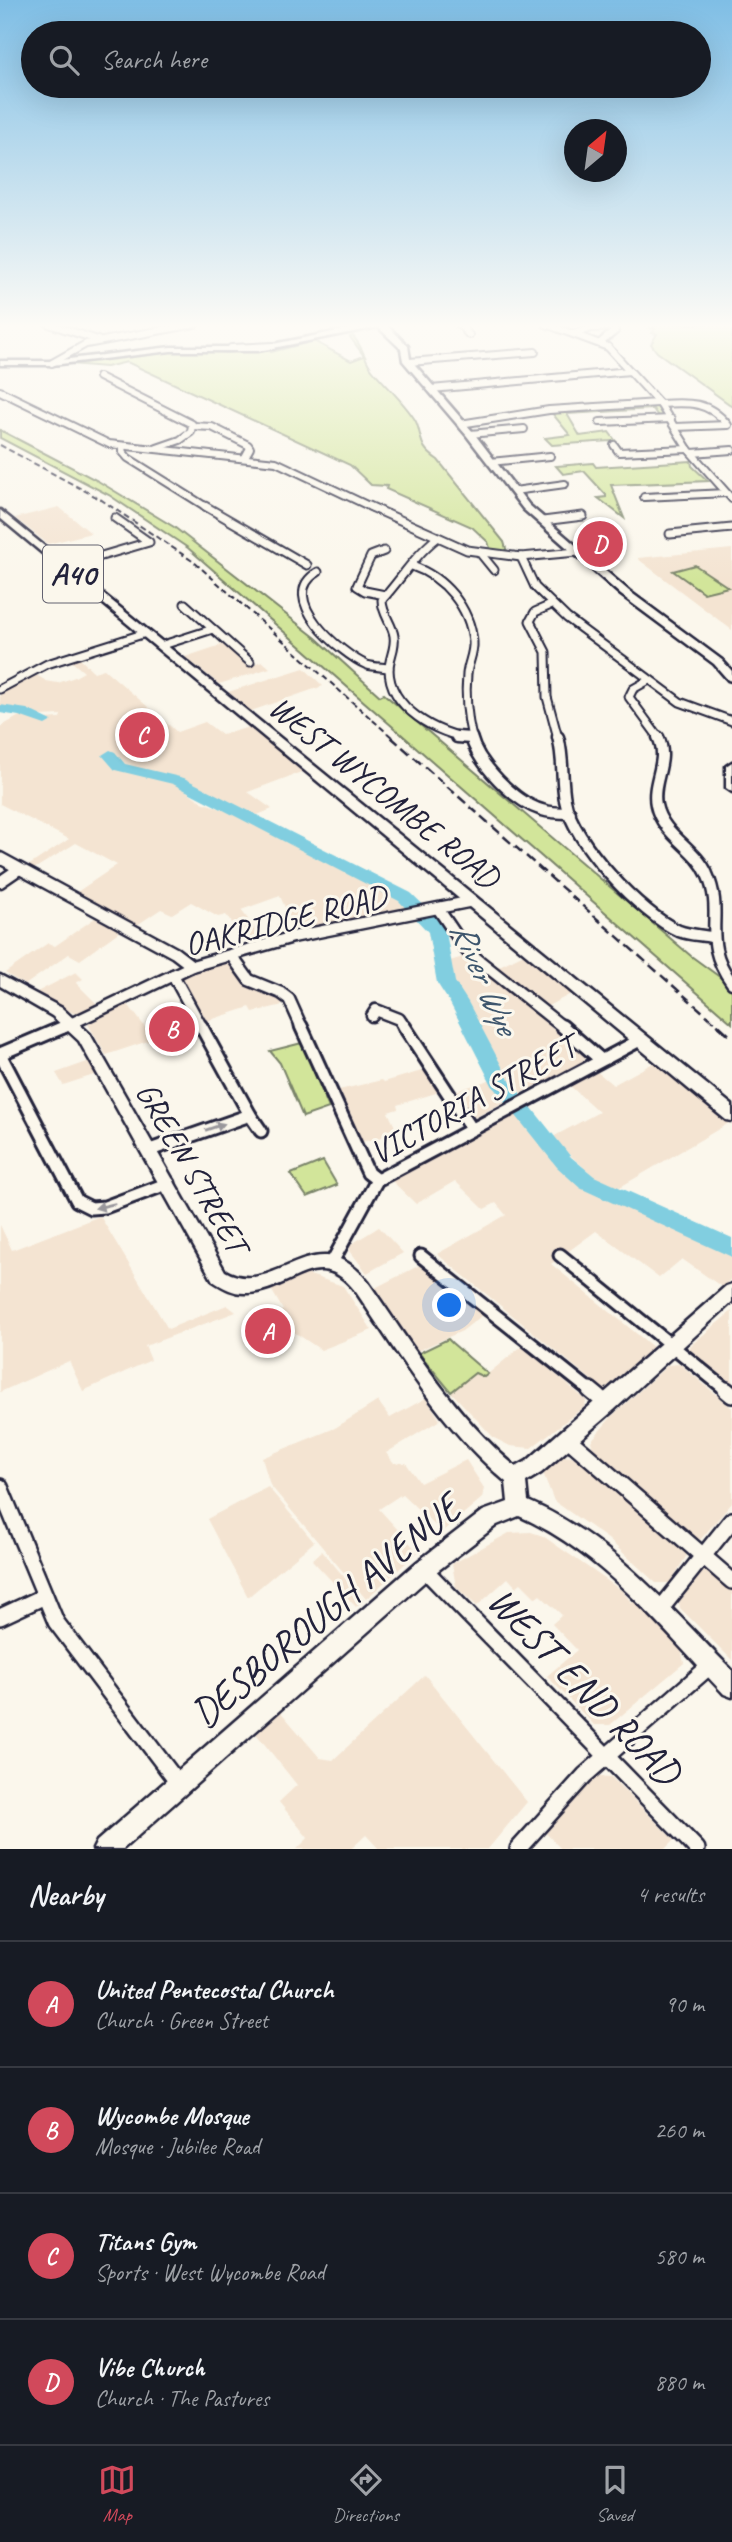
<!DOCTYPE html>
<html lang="en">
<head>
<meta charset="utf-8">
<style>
  body { margin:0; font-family:Caveat,sans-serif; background:#242831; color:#f1f3f6 }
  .compass { position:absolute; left:564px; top:119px; width:63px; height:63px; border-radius:50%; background:#171b24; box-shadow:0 7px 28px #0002; rotate:29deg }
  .you { position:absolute; left:450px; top:1306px; width:24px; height:24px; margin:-18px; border:5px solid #fff; border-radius:50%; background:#1a73e8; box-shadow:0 0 0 10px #1a73e833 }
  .badge { display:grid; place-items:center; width:46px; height:46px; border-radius:50%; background:#d1495b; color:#fff; font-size:23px; font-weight:700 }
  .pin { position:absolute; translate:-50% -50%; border:4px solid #fff; box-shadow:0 2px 7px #0006 }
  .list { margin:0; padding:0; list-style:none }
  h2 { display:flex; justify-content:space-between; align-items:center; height:91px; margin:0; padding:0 28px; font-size:30px }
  h2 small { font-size:23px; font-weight:400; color:#9ea1a6 }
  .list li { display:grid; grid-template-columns:46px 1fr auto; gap:21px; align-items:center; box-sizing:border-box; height:126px; padding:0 28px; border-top:2px solid #363941 }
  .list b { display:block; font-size:26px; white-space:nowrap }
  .list p { margin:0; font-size:23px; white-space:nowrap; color:#9ea1a6 }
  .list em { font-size:23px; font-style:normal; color:#9ea1a6 }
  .icon { flex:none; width:38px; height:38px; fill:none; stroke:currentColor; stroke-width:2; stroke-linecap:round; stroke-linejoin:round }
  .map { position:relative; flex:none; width:732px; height:1849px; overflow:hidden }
  .search { position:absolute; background:#171b24; box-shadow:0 7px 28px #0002; left:21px; right:21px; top:21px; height:77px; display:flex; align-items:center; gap:18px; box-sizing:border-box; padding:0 24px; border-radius:38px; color:#9ea1a6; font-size:26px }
  .sheet { height:595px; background:#171b24 }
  nav { display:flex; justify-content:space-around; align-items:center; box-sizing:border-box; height:98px; border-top:2px solid #363941; background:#171b24; font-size:19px; color:#9ea1a6 }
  nav a { display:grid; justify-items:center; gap:4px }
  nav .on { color:#d1495b }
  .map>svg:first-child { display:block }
</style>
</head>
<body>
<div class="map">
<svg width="732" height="1849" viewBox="0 0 732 1849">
  <rect width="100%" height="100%" fill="#fbf7ec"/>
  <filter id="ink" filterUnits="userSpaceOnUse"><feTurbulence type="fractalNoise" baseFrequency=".0143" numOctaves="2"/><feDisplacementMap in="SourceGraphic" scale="14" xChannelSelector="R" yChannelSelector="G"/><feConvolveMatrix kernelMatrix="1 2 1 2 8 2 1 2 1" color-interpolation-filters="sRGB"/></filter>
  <g filter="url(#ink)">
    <!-- built -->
    <g fill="#f4e4d2">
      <polygon points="59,507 91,533 48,544 15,518"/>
      <polygon points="732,549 732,630 638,559 638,558"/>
      <polygon points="224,644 248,666 262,661 270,668 219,684 185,657"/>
      <polygon points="79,658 94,672 104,669 177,732 205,722 222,735 249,727 304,771 248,792 272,809 255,816 179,778 173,781 202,802 239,815 398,897 412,907 295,930 280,896 241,910 264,940 249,944 226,915 218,917 191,902 172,914 161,909 137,925 77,892 117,865 76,843 34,869 28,866 69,839 0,804 0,727 23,714 44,719 60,718 61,715 40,716 23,710 0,707 0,693 35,674 46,681 58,683 75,677 84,672 71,661"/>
      <polygon points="304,668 323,686 251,711 228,692"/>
      <polygon points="95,918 120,931 80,960 69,954 25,985 5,973 48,943 55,946"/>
      <polygon points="524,954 571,994 544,1008 491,970"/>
      <polygon points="467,956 585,1056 584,1062 521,1093 487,1055 479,1033 448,973 446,962"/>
      <polygon points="226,961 241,980 280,997 283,1005 253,1012 250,1007 207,1021 182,980 185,975"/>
      <polygon points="76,972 83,979 76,983 98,1005 81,1013 73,1013 37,992"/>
      <polygon points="127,1003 154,1039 106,1055 88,1024"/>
      <polygon points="90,1061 97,1074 63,1085 56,1073"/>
      <polygon points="655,1062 729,1123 615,1190 601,1183 551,1138 599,1112 568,1084 595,1070 613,1085"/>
      <polygon points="425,1070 439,1092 397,1105 398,1109 388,1112 398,1133 362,1142 339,1090 382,1080 384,1082"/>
      <polygon points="492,1079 511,1098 476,1117 472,1116 456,1091"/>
      <polygon points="521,1109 567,1171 577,1180 622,1198 675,1227 732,1250 732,1278 722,1287 682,1259 659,1278 596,1231 551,1264 653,1347 604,1390 437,1254 506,1215 496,1203 484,1209 455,1181 416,1204 391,1180"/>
      <polygon points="100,1216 168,1329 227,1305 236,1312 145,1346 151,1360 83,1391 69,1361 0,1392 0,1225 12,1250"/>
      <polygon points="379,1227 403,1253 367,1273 350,1251 350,1245"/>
      <polygon points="422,1264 484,1314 462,1331 417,1351 375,1288"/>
      <polygon points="307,1274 343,1286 372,1330 321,1350 270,1316 283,1310 271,1289"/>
      <polygon points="732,1311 732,1386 688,1351 691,1345"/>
      <polygon points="522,1346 586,1400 585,1406 531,1448 510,1446 494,1438 451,1392 475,1372 484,1377"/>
      <polygon points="680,1364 732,1408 732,1503 701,1539 691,1539 594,1453 591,1441 613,1415 668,1365"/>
      <polygon points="426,1398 440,1420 386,1453 394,1463 406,1463 420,1483 466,1460 484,1488 482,1498 442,1532 402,1494 379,1509 418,1552 366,1599 270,1485 262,1458 335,1428 378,1401 390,1418"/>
      <polygon points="564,1456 581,1458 687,1555 670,1583 656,1583 608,1539 554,1501 543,1473"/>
      <polygon points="268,1487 314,1542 248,1597 207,1519"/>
      <polygon points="531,1532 543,1536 622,1591 632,1603 637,1600 681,1649 684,1663 610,1725 594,1725 547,1676 577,1650 552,1624 562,1615 540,1595 536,1598 521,1583 516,1587 508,1578 477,1606 456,1587 452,1564 509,1533"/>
      <polygon points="322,1551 364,1600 356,1607 312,1560"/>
      <polygon points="703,1571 715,1571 732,1587 732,1660 680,1608 679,1602"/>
      <polygon points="425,1675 527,1802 488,1849 379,1849 366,1835 351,1849 297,1849 308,1838 279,1802 297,1785 254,1731 279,1710 320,1758 333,1760"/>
      <polygon points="592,1776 611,1777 674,1840 665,1849 561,1849 542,1829"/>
    </g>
    <!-- green -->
    <g fill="#d2e59a" stroke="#7a846a" stroke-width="2">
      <polygon points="662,324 732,324 732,406 657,352 651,344 657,334 652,333 655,329 650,328"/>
      <path d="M 353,336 C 364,349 365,361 372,369 C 381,381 412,410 417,424 C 423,442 419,447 438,460 L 504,542 L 507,552 L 491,551 L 488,542 L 472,527 L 386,489 L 387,486 L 371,485 L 350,465 L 127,362 L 106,367 L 70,364 L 180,350 L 228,353 L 268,348 L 271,352 L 314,341 L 351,361 L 364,356 L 350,337 Z"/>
      <polygon points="653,405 659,407 666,417 660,419 653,409 567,414 580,436 609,432 618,444 611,441 552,445 545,438 570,435 552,413 503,420 519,414"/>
      <polygon points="0,430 98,481 174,527 316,638 380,696 384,694 691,956 732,986 732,1023 188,548 109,495 0,438"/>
      <polygon points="691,461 692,466 708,481 611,485 624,518 598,498 606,497 606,495 584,471 563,474 556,466 593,463 596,467"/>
      <polygon points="695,565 728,587 704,593 673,571"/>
      <polygon points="302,1043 329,1108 303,1117 280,1063 270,1051"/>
      <polygon points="323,1161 337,1185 307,1197 291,1174"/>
      <polygon points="448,1339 452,1343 488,1374 484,1377 475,1373 451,1392 419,1353"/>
    </g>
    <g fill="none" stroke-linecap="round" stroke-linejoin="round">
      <!-- river -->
      <g fill="#81cee0" fill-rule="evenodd">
        <polygon points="0,705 27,709 52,721 45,725 19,716 0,713"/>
        <polygon points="110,750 115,752 125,764 184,778 411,893 436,917 446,932 455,982 468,1002 508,1078 571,1157 594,1176 732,1238 732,1257 580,1188 557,1167 493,1087 450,1003 437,983 428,932 399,901 173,784 115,770 102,755"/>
      </g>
      <defs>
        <g id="street-far4">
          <polyline points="49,324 98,340"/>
          <polyline points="344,324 353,329"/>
          <polyline points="459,324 469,335"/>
          <polyline points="546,324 608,347 660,404 688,449 732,499"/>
          <polyline points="576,333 592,328 613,327 615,331 600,343"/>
          <polyline points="231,348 273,346"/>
          <polyline points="409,362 535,352"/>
          <polyline points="52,363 86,344 195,324"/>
          <polyline points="99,377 192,424 191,432 180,440 157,448"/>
          <polyline points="431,389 630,371"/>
          <polyline points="0,391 109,444 276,462 373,508"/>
          <path d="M 660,404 C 689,402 709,401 728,425 L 675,427"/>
          <polyline points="600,422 671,419"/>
          <polyline points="460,424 549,410 658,403"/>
          <polyline points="192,426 212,427 248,445 250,448 245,457"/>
          <polyline points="470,434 524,429"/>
          <polyline points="614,445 619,452 688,449"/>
          <polyline points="123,447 122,451 128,458 208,508"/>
          <polyline points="692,453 732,450"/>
          <polyline points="490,462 550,456"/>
          <polyline points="514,491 565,484"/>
          <polyline points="644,497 726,493"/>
        </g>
        <g id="street-far3">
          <polyline points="205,506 307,565"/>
          <polyline points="369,506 467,550 521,557 577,552"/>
          <polyline points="543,521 583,516"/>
          <polyline points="670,534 732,528"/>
          <path d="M 437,538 C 415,555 401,579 382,600 C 382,614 392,623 394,636 C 396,648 389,658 389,669 C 389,708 438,735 471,738"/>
          <polyline points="384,551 371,556 357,586 365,591 385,595"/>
          <polyline points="481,554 494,570"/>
          <polyline points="521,557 535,587 567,618 680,702 732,721"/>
          <path d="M 412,566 C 444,577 470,607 473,642 C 474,653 468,663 467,674 C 465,695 467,717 472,738"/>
          <polyline points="64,567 149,542 115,518"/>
          <path d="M 318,572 C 274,597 341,654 367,665 C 374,667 382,667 389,668"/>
          <polyline points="185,604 213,629"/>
          <polyline points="551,605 535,612 530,621 546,652 547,697 558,738"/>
          <polyline points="163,645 213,629 250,662"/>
          <polyline points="649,680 633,689 629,697 659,738"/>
          <polyline points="0,689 47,664 146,633"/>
        </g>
        <g id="street-far2">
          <polyline points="457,737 471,738"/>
          <path d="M 471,737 C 478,764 515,802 542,810 C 551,813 561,813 570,813"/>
          <path d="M 558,737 C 564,758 561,779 565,800 C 572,842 641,914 679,931 C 689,935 701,935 711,937"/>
          <path d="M 658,737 C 670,761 651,781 656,805 C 662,835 696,848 707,874 C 726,916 699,938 732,983"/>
          <polyline points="0,858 175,953 192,966"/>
          <polyline points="0,882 19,869"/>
          <polyline points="439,910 467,951 564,1028"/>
          <polyline points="231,955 249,980 281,993 289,999 302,1028"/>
          <polyline points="173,975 202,1028"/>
          <polyline points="372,1016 376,1010 399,1019 405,1028"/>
          <polyline points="62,1028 192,966 293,937 473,901"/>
        </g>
        <g id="street-far1">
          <polyline points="66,1026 0,1054 77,1201 91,1208 105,1207 169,1183"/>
          <polyline points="301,1026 368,1173 377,1180"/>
          <polyline points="404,1026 471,1128"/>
          <polyline points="562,1026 600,1059"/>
          <polyline points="250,1115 261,1131"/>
          <polyline points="150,1150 250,1115 201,1026"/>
          <polyline points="560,1255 729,1392"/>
          <polyline points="421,1256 592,1392"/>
          <polyline points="331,1264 377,1180 640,1040"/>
        </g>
        <g id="street">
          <polyline points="590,1390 607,1404"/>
          <polyline points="726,1390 732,1395"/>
          <polyline points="567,1438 732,1581"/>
          <polyline points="0,1487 56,1622 178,1783"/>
          <polyline points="424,1569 697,1849"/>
          <polyline points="659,1611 732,1520"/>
          <polyline points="0,1617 45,1596"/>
          <polyline points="518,1849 585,1775 711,1665"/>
        </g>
        <g id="secondary">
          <polygon points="373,324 386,324 408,346 410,359 473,432 529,505 629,591 722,660 732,671 732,681 728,680 714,664 621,595 523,509 467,436 403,361 401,349 378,327 258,351 171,351 52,365 0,365 0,361 52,361 171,347 258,347"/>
          <polygon points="732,762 732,792 726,788 726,766"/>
          <path d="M 0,975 L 62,1008 L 90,1034 L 225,1271 C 274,1300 316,1216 368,1282 C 413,1347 455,1416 516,1467 L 527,1461 L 726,1286 L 732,1284 L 732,1302 L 614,1410 L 541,1473 L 526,1482 L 528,1501 C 612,1537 669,1607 732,1670 L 732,1697 L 724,1694 C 662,1629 603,1553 519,1516 L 497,1525 L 431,1576 L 123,1849 L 93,1849 L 97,1841 L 417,1562 L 483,1511 L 508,1502 L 506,1482 C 443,1429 401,1359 356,1292 C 318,1243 292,1291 248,1293 C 234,1294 224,1288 213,1281 L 79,1041 L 52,1016 L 0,986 Z"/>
        </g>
        <polygon id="primary" points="0,510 732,1105 732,1121 726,1120 0,518"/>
      </defs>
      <!-- street-far4 casing -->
      <use href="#street-far4" stroke="#22223b" stroke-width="10"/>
      <!-- street-far3 casing -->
      <use href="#street-far3" stroke="#22223b" stroke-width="11"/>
      <!-- street-far2 casing -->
      <use href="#street-far2" stroke="#22223b" stroke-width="15"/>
      <!-- street-far1 casing -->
      <use href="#street-far1" stroke="#22223b" stroke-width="17"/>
      <!-- street casing -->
      <use href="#street" stroke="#22223b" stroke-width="20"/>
      <!-- secondary casing -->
      <use href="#secondary" stroke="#22223b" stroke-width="5"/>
      <!-- primary casing -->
      <use href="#primary" stroke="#22223b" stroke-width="5"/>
      <!-- street-far4 -->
      <use href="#street-far4" stroke="#fbf7ec" stroke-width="6"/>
      <!-- street-far3 -->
      <use href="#street-far3" stroke="#fbf7ec" stroke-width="7"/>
      <!-- street-far2 -->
      <use href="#street-far2" stroke="#fbf7ec" stroke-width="10"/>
      <!-- street-far1 -->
      <use href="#street-far1" stroke="#fbf7ec" stroke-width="11"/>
      <!-- street -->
      <use href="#street" stroke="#fbf7ec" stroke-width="15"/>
      <!-- secondary -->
      <use href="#secondary" fill="#fbf7ec" fill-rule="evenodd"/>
      <!-- primary -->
      <use href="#primary" fill="#fbf7ec" fill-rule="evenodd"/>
      <!-- rail-far2 -->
      <polyline stroke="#22223b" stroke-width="2" stroke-dasharray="6 3.5" stroke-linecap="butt" points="0,445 100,499 194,562 393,738"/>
      <!-- rail-far1 -->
      <polyline stroke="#22223b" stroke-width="2.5" stroke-dasharray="10 5" stroke-linecap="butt" points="391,737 721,1028"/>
      <!-- rail -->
      <polyline stroke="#22223b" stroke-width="3.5" stroke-dasharray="13 6" stroke-linecap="butt" points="719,1026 732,1038"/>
    </g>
    <!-- one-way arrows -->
    <defs><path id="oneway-solid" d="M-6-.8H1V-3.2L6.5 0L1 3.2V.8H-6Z" transform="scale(1.75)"/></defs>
    <g fill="#99979c">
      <use href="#oneway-solid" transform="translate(215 1127) rotate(-19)"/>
      <use href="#oneway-solid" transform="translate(105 1206) rotate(167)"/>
    </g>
  </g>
  <!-- sky -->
  <linearGradient id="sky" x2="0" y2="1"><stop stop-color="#7fbee5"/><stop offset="0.56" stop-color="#fdfbf6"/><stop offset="1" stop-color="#fdfbf6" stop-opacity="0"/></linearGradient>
  <rect width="732" height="582" fill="url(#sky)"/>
  <g text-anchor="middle" stroke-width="6" stroke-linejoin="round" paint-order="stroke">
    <!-- shield labels -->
    <rect fill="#fbf7ec" stroke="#636270" stroke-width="2" x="43" y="545.5" width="60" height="57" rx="5"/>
    <g font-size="32" font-weight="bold" fill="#22223b">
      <text x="73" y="585">A40</text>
    </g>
    <!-- street labels -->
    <g font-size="33" fill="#22223b" stroke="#fbf7ec">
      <text transform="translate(385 791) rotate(39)" y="12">WEST WYCOMBE ROAD</text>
      <text transform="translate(285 919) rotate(-14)" y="12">OAKRIDGE ROAD</text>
      <text transform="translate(472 1099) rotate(-29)" y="12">VICTORIA STREET</text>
      <text transform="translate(193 1167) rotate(60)" y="12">GREEN STREET</text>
    </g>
    <!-- water labels -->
    <g font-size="35" font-style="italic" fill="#3e566d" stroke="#fbf7ec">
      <text transform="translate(485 977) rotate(66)" y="12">River Wye</text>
    </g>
    <!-- near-street labels -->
    <g font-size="40" fill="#22223b" stroke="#fbf7ec">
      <text transform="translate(325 1610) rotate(-40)" y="14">DESBOROUGH AVENUE</text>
      <text transform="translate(585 1685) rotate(46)" y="14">WEST END ROAD</text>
    </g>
  </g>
</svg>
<svg class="compass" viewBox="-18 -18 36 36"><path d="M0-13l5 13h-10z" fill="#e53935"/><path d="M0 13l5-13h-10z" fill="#9ea1a6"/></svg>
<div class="you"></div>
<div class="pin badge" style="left:268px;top:1331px">A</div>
<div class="pin badge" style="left:172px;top:1029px">B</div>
<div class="pin badge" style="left:142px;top:735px">C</div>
<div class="pin badge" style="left:600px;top:544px">D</div>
<div class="search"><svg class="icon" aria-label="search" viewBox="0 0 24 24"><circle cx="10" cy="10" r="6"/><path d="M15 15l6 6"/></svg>Search here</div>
</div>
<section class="sheet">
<h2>Nearby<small>4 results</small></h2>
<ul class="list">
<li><span class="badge">A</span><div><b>United Pentecostal Church</b><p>Church · Green Street</p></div><em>90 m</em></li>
<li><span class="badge">B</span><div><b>Wycombe Mosque</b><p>Mosque · Jubilee Road</p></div><em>260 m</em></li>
<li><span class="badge">C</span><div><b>Titans Gym</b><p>Sports · West Wycombe Road</p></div><em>580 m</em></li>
<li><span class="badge">D</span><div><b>Vibe Church</b><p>Church · The Pastures</p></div><em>880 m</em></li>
</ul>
</section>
<nav>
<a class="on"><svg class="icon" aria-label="map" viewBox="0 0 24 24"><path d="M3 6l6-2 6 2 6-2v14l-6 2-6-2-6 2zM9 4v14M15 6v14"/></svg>Map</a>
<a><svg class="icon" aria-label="directions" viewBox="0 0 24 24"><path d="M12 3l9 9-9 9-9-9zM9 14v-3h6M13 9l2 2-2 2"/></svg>Directions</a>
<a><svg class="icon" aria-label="saved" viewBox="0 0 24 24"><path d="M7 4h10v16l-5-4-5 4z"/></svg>Saved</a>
</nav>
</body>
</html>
